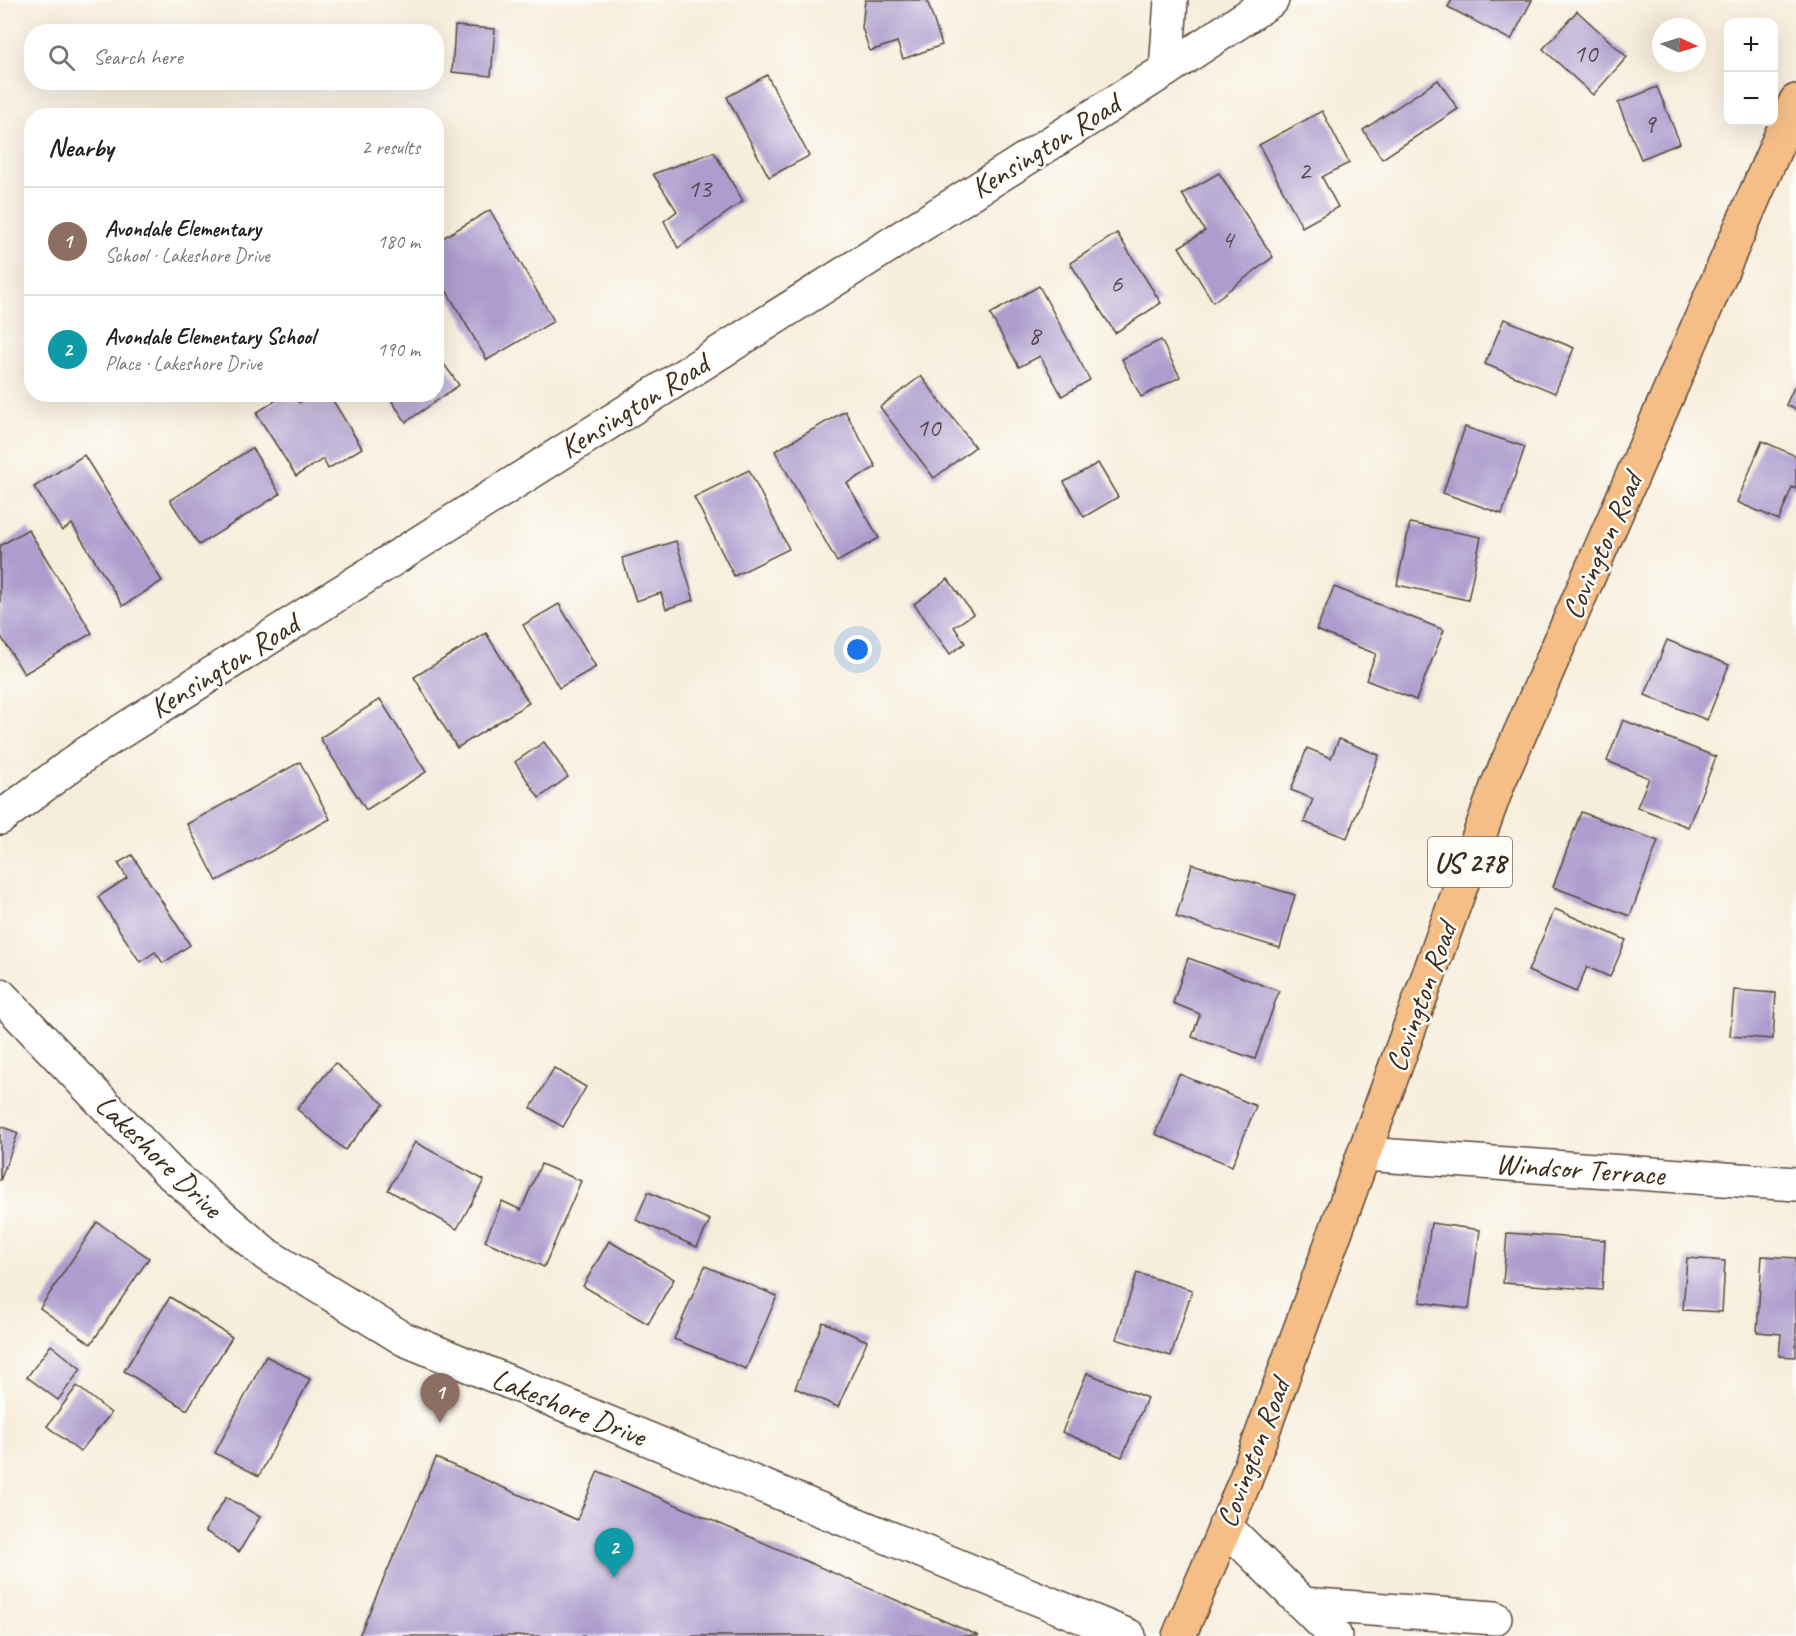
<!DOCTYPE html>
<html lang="en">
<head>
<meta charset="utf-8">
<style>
  body { margin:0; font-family:Caveat,sans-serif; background:#f6f6f6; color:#202124 }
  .controls { position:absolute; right:18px; top:18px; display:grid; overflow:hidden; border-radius:12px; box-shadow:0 6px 24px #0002 }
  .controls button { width:54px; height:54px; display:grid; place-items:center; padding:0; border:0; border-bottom:2px solid #e0e0e0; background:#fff; color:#202124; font:30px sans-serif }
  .compass { position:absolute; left:1652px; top:18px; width:54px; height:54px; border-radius:50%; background:#fff; box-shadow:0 6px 24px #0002; rotate:94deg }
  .you { position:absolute; left:858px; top:650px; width:21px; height:21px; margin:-15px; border:4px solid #fff; border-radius:50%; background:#1a73e8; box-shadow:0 0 0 9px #1a73e833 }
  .badge { display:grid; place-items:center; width:39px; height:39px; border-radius:50%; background:#2563eb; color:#fff; font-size:20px; font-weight:700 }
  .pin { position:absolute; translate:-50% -50px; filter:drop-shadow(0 2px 3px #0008) }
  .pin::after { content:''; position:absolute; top:32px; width:21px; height:18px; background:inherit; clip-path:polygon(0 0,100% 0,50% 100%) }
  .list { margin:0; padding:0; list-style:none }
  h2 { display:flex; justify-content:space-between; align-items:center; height:78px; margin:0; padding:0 24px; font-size:26px }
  h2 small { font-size:20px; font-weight:400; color:#757577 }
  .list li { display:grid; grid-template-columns:39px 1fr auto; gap:18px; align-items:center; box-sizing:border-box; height:108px; padding:0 24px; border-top:2px solid #e0e0e0 }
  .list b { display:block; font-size:22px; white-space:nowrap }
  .list p { margin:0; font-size:20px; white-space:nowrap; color:#757577 }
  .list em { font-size:20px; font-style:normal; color:#757577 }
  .icon { flex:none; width:33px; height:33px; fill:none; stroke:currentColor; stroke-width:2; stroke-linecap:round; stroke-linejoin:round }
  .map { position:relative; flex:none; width:1796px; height:1636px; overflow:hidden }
  .search { position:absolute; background:#fff; box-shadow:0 6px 24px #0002; left:24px; top:24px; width:420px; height:66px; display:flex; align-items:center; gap:15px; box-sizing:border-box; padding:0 21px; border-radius:24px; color:#757577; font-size:22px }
  .panel { position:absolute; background:#fff; box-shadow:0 6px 24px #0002; left:24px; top:108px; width:420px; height:294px; border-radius:24px }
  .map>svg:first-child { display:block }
</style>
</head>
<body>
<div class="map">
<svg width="1796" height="1636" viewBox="0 0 1796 1636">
  <rect width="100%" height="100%" fill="#fdfcf7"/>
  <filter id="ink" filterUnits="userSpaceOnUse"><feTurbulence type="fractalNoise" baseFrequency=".0167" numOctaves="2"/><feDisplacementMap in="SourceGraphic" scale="12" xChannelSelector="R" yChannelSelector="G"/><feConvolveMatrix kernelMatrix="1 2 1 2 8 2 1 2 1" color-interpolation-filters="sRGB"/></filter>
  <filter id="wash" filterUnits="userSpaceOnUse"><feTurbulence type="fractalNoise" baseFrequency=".008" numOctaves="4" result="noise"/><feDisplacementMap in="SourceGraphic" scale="24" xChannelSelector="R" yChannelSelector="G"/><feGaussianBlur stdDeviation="1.35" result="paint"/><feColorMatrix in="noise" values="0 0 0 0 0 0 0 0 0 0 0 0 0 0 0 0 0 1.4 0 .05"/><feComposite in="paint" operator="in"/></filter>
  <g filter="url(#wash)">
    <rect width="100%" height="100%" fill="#f7eddb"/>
    <g id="blocks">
      <!-- building -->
      <g fill="#ad9dce">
        <polygon points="865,0 927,0 942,45 903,59 897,42 870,51 862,28"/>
        <polygon points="1452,0 1532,0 1511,40 1448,7"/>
        <polygon points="1577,11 1627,57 1593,95 1543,49"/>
        <polygon points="455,26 495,29 491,76 452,72"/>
        <polygon points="767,75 809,156 769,177 727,97"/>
        <polygon points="1438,80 1458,109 1382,159 1363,130"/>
        <polygon points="1657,87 1680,143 1641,159 1618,103"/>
        <polygon points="1322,111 1349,163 1322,177 1338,207 1302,227 1259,145"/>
        <polygon points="714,152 743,201 678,248 664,221 677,211 653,174"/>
        <polygon points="1219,173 1273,257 1213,302 1179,247 1205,231 1182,194"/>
        <polygon points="490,210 554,321 487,360 436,273 436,242"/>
        <polygon points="1117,233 1161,303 1115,333 1070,263"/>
        <polygon points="1039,286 1090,380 1062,396 1040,356 1019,367 990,314"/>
        <polygon points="1504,319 1574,348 1555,393 1485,364"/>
        <polygon points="1161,340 1180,377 1141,397 1122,359"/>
        <polygon points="436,353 459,385 406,422 387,394 436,394"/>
        <polygon points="921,376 975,447 934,478 880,407"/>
        <polygon points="1796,383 1796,410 1786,405"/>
        <polygon points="286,394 294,394 299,403 313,394 329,394 362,448 328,469 323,459 296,476 256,413"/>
        <polygon points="845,411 876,467 847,483 879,538 837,562 775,451"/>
        <polygon points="1465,427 1525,447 1502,514 1443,493"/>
        <polygon points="1762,441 1796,456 1796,489 1792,487 1779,520 1737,502"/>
        <polygon points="252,448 280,494 199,545 170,500"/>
        <polygon points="84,455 162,581 123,606 72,524 62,531 34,487"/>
        <polygon points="1098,463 1118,497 1084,517 1064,482"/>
        <polygon points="749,470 789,549 734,576 694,497"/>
        <polygon points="1410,523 1481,537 1468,600 1397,585"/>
        <polygon points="28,529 92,633 24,674 0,635 0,546"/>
        <polygon points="676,541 694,600 666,609 661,593 636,601 622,558"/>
        <polygon points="948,579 973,614 954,627 965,643 950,654 914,604"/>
        <polygon points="1334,587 1444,630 1416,700 1366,680 1376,654 1316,630"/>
        <polygon points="559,604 596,667 559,688 523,625"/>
        <polygon points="486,633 529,703 457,748 414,677"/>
        <polygon points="1667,640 1729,665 1707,720 1645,695"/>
        <polygon points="380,699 426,772 366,810 320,738"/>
        <polygon points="1623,720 1716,757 1688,827 1637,807 1649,778 1607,761"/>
        <polygon points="1339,739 1379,755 1347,838 1304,822 1313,799 1291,790 1307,748 1331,758"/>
        <polygon points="544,742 568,777 539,798 515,762"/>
        <polygon points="300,762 330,819 217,881 187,824"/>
        <polygon points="1581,812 1658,841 1630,916 1553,887"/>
        <polygon points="132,855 190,945 163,963 155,952 140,962 98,897 127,878 118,863"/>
        <polygon points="1192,864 1295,895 1280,948 1176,917"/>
        <polygon points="1555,909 1626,940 1610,977 1587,967 1576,992 1528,971"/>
        <polygon points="1188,958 1279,991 1255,1059 1192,1037 1200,1014 1173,1003"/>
        <polygon points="1734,990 1776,993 1773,1039 1730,1036"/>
        <polygon points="335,1063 384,1104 345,1150 297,1109"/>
        <polygon points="554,1068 586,1087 563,1127 531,1108"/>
        <polygon points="1179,1074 1256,1106 1232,1166 1155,1134"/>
        <polygon points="0,1126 18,1133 0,1181"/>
        <polygon points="415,1142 484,1180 457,1229 388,1190"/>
        <polygon points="541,1164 581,1181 544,1267 485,1241 502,1201 521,1210"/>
        <polygon points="648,1192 710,1220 697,1247 636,1220"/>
        <polygon points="97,1222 149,1258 91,1344 40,1308"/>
        <polygon points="1431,1223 1480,1230 1469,1309 1420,1302"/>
        <polygon points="1507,1233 1605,1240 1602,1290 1503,1283"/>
        <polygon points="609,1241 674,1279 648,1324 583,1286"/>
        <polygon points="1762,1256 1796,1258 1796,1357 1779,1356 1781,1334 1757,1332"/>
        <polygon points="1687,1258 1725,1261 1722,1312 1683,1310"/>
        <polygon points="705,1266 777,1296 746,1369 674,1339"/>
        <polygon points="1137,1273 1192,1290 1171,1356 1116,1339"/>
        <polygon points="170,1297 232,1337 187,1410 124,1371"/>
        <polygon points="823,1322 867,1341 838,1407 795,1388"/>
        <polygon points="51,1345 81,1369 58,1400 27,1377"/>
        <polygon points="266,1356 310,1379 259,1476 215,1453"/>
        <polygon points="1087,1373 1147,1398 1122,1457 1062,1432"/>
        <polygon points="77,1386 111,1413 80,1452 47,1426"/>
        <polygon points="436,1458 577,1520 598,1471 979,1636 359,1636"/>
        <polygon points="226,1497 260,1517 239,1552 205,1531"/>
      </g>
    </g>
  </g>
  <g filter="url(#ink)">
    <use href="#blocks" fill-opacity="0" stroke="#57473a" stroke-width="1.5"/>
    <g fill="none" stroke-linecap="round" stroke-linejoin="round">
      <defs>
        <g id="minor">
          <polyline points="1166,70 1171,0"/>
          <polyline points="0,818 87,753 1166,70 1272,0"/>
          <polyline points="0,995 168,1171 267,1255 404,1339 1129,1636"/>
          <polyline points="1364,1154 1796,1184"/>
          <polyline points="1225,1526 1303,1604 1495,1618"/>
          <polyline points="1303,1604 1335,1636"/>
        </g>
        <polyline id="major" points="1179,1636 1245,1481 1498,784 1796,101"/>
      </defs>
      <!-- minor casing -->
      <use href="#minor" stroke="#57473a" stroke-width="36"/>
      <!-- major casing -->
      <use href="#major" stroke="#57473a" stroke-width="36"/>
      <!-- minor -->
      <use href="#minor" stroke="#fff" stroke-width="33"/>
      <!-- major -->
      <use href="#major" stroke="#f5be86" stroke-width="33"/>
    </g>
  </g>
  <g text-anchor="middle" stroke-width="5" stroke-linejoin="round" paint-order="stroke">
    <!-- number labels -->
    <g font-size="27" fill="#58474a">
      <text x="1585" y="62">10</text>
      <text x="1649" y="132">9</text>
      <text x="1304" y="179">2</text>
      <text x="699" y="197">13</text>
      <text x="1227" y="248">4</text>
      <text x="1116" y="292">6</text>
      <text x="1034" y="344">8</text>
      <text x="928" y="436">10</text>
    </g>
    <!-- shield labels -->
    <rect fill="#fdfcf7" stroke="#75695f" stroke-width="1.5" x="1428" y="837" width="84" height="50" rx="4.5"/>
    <g font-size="28" font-weight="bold" fill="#3b2a1e">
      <text x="1470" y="872">US 278</text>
    </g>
    <!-- street labels -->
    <g font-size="30" fill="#3b2a1e" stroke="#fdfcf7">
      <text transform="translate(1045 146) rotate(-32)" y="10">Kensington Road</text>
      <text transform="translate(634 406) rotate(-32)" y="10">Kensington Road</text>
      <text transform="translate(1602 546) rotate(-66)" y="10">Covington Road</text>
      <text transform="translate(224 666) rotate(-32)" y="10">Kensington Road</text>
      <text transform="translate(1421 997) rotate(-70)" y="10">Covington Road</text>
      <text transform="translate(159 1156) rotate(44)" y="10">Lakeshore Drive</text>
      <text transform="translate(1580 1169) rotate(4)" y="10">Windsor Terrace</text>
      <text transform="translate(569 1407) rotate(22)" y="10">Lakeshore Drive</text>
      <text transform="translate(1253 1453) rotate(-69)" y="10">Covington Road</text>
    </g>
  </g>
</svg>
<div class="controls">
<button>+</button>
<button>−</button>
</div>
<svg class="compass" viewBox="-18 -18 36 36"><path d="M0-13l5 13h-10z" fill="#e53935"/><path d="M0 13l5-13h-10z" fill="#757577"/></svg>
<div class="you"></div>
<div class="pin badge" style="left:440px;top:1423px;background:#8d6e63">1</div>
<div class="pin badge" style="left:614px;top:1578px;background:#0f9aa8">2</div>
<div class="search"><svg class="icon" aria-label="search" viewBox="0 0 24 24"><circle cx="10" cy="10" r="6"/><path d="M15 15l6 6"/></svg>Search here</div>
<section class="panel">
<h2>Nearby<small>2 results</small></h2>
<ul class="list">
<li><span class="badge" style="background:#8d6e63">1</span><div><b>Avondale Elementary</b><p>School · Lakeshore Drive</p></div><em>180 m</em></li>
<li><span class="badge" style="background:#0f9aa8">2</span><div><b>Avondale Elementary School</b><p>Place · Lakeshore Drive</p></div><em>190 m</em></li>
</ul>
</section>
</div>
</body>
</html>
